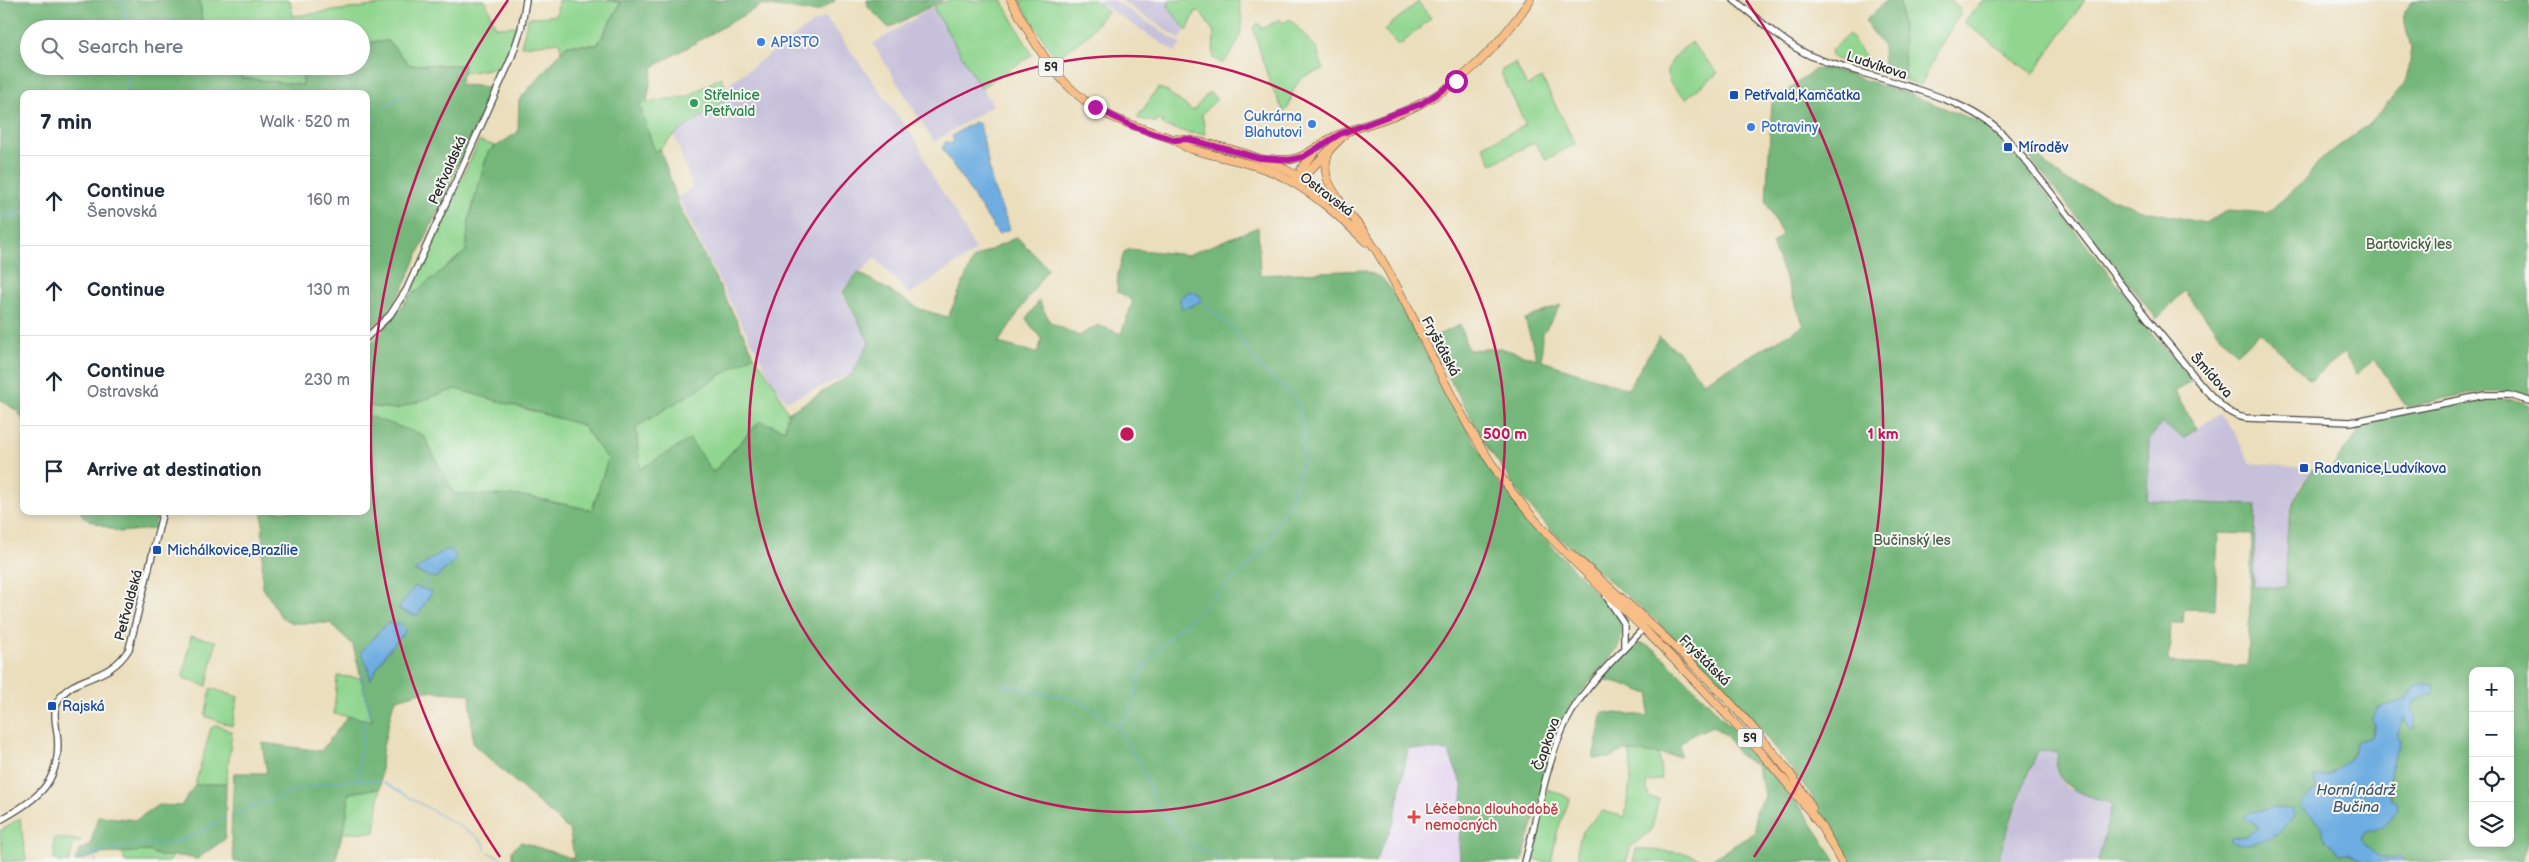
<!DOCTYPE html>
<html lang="en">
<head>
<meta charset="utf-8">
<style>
  body { margin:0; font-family:"Balsamiq Sans",sans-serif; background:#f2f2f3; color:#1f2937 }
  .controls { position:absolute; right:15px; bottom:15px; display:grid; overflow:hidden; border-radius:10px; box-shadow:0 2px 8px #0003 }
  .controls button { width:45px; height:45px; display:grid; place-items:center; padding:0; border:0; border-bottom:1px solid #e0e1e3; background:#fff; color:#1f2937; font:25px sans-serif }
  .stop { position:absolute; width:15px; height:15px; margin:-11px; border:4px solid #b5179e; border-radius:50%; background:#fff }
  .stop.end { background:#b5179e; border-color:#fff; box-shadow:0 1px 5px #0008 }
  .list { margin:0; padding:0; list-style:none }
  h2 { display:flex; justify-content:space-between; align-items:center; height:65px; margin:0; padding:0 20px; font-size:21px }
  h2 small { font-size:16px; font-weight:400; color:#747a83 }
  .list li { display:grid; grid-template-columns:32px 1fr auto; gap:15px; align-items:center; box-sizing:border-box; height:90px; padding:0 20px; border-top:1px solid #e0e1e3 }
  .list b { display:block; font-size:19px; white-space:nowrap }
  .list p { margin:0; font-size:16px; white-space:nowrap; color:#747a83 }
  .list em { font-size:16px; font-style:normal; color:#747a83 }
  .icon { flex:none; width:28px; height:28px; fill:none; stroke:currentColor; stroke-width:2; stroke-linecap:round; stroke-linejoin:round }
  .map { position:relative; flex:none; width:2529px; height:862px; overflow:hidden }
  .search { position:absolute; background:#fff; box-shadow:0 2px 8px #0003; left:20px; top:20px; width:350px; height:55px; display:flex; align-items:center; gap:12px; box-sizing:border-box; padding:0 18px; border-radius:28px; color:#747a83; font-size:19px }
  .panel { position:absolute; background:#fff; box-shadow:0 2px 8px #0003; left:20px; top:90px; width:350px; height:425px; border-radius:10px }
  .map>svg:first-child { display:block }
</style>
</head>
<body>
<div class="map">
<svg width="2529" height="862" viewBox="0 0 2529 862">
  <rect width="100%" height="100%" fill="#f6f6f2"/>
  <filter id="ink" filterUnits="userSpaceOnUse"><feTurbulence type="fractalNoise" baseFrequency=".02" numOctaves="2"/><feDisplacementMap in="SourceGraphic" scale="10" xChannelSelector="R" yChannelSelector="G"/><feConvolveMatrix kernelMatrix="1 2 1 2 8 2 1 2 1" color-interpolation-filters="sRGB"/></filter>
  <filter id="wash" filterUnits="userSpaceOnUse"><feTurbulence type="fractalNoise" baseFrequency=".0096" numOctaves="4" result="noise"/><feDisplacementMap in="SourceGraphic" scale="20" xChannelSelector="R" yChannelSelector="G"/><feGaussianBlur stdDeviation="1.12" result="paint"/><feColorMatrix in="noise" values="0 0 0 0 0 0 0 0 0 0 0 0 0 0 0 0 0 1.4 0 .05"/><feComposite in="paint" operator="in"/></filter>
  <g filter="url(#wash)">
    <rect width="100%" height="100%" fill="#ebdebc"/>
    <!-- built -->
    <polygon fill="#e4d3f2" points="1408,748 1448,751 1463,787 1459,843 1460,862 1375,862 1394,821"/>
    <!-- industrial -->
    <g fill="#c6c0da">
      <polygon points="1095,0 1113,0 1181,44 1175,52"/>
      <polygon points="1120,0 1170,0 1168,7 1180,20 1185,31 1180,39"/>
      <polygon points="933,7 993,105 934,142 873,44"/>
      <polygon points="826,17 917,142 933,177 956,214 976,251 909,294 875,258 841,292 869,340 852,374 786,401 774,384 719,281 678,197 693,187 674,135 724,102 724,91 733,81 811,24"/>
      <polygon points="2220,413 2235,433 2250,463 2314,469 2300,485 2289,515 2286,588 2253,587 2256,505 2147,501 2148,440 2163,423 2183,438"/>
      <polygon points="2037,750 2058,753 2055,760 2060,779 2067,788 2113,804 2098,862 1997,862"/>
    </g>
    <!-- green -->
    <g fill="#90d68f" stroke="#5e805d">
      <polygon points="200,0 290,0 293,16 420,0 485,0 496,27 516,26 503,67 463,73 464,65 410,65 388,41 361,43 361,29 214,29 202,22"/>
      <polygon points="558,0 609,0 621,2 597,45 567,45 561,52 560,42 521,46 528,18 557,15"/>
      <polygon points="948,0 1002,0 1032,55 981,88 933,7"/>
      <polygon points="1019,0 1095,0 1107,11 1088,35 1056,59"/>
      <path d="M 1170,0 L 1238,0 C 1246,26 1241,44 1222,64 L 1213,58 L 1214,32 L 1200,12 L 1196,11 L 1187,31 L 1168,7 Z"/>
      <polygon points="1900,0 1950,0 1959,8 1960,15 1943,41 1921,85 1906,81"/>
      <polygon points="1983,0 2085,0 2033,74 1964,22"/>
      <polygon points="1418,2 1431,18 1399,46 1384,30"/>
      <path d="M 1280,19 L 1283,23 L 1290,19 L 1316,48 L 1324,70 C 1306,74 1296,78 1291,98 C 1290,104 1289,108 1284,112 L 1270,84 L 1253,28 L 1258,23 L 1262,29 Z"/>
      <polygon points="1849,34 1878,73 1833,58 1831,50"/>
      <path d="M 1691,42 L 1718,73 L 1686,98 C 1682,94 1675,89 1671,84 C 1660,67 1680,51 1691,42 Z"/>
      <polygon points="1515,63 1527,86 1542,78 1575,144 1546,160 1535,142 1492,164 1483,146 1526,125 1501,73 1502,70"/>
      <polygon points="237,66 302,66 303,85 242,78"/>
      <polygon points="721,77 724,82 724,101 674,135 655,153 638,103 687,97"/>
      <polygon points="1158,88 1165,90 1193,111 1209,92 1217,99 1202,114 1205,134 1189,133 1162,125 1163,121 1157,120 1157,123 1137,118"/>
      <polygon points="479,141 496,146 488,152 469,219 466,251 408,298"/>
      <polygon points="754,355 774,384 788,413 785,431 760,421 712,473 639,469 636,427"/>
      <polygon points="456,389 582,425 608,459 592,510 524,496 454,494 423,435 367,417 366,406 396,409"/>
      <polygon points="191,636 216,641 207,686 183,678"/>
      <polygon points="337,676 361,678 372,721 334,714"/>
      <polygon points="211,688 238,697 232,726 205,716"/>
      <polygon points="217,725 232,732 226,783 195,785 211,728"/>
      <path d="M 1630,752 L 1658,752 L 1662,779 L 1646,782 L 1649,798 L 1659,799 L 1651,831 L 1631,846 L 1626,862 L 1581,862 C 1569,840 1588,825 1603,811 L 1625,817 L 1631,774 Z"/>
      <polygon points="380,788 375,832 342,833 347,814 349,793"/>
      <polygon points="1548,789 1570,798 1558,829 1551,862 1542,862 1530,857"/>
      <polygon points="20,818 26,860 3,862 0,831"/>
      <polygon points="54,838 81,840 73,844 69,862 59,862 54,859"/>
      <polygon points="1636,849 1685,853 1707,862 1633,862"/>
      <polygon points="148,851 160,856 173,856 169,862 125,862 123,852"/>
    </g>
    <!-- forest -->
    <g fill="#74b77a" stroke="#507152" fill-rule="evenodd">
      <polygon points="0,0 200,0 202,21 214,29 29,29 29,66 237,66 242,78 303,85 302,66 361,66 361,43 388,41 410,65 464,65 460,85 493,87 402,290 384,316 366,332 366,94 24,94 24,421 18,412 0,399"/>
      <path d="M 609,0 L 836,0 L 817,12 L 761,5 L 653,67 L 647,102 L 639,104 L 655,152 L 660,148 L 680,208 L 754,355 L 636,427 L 640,469 L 690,439 L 713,473 L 760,421 L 785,430 L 788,413 L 852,374 L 869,342 L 843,292 L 858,272 L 920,309 L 948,317 L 974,258 L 1017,237 L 1048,268 L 998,343 L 1037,353 L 1042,340 L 1026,319 L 1039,301 L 1050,322 L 1079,336 L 1098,325 L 1121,334 L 1133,301 L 1117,291 L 1118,273 L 1124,252 L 1130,249 L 1188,255 L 1258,227 L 1260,275 L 1363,270 L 1382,278 L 1395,295 L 1445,390 L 1495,478 L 1543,536 L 1619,618 C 1623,629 1623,639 1617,649 L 1574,701 L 1560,726 L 1522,862 L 1460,862 L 1459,843 L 1463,787 L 1448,751 L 1408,748 L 1394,821 L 1375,862 L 512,862 L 512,850 L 521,842 L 574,859 L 570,831 L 473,744 L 470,694 L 425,691 L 397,699 L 393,705 L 382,751 L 380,788 L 349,793 L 347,814 L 335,862 L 234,862 L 231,836 L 234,773 L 267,773 L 262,743 L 321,751 L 348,716 L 372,721 L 353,645 L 330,623 L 292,623 L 281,617 L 262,586 L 263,511 L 366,511 L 366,415 L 423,435 L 454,494 L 524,496 L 592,510 L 608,459 L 582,425 L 456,389 L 396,409 L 366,406 L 366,346 L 376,339 L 408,298 L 466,251 L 469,219 L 488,152 L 518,132 L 519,100 L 567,45 L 598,45 L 621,3 ZM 440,553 L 456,557 L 453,563 L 435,578 L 415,571 ZM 415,587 L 432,592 L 417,616 L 398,609 ZM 405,632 L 386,653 L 370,680 L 369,669 L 362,652 L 376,634 Z"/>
      <polygon points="867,0 943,0 889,28 868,7"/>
      <polygon points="1887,0 1900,0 1906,81 1884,73 1883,46 1865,21"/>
      <path d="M 2418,0 L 2529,0 L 2529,397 C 2492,382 2445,400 2407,407 L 2375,359 L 2356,374 L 2344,353 L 2310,380 L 2260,332 L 2236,354 L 2184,291 L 2157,319 L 2023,149 L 2029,149 L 2065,180 L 2141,210 L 2205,223 L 2229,210 L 2267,213 L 2304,181 L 2321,159 L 2368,125 L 2406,82 L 2411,48 L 2403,15 L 2412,1 Z"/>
      <path d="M 1828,68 L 1911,95 L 1979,122 L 2012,150 L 2141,315 L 2149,330 L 2192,380 L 2175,392 L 2197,429 L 2183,438 L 2162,423 L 2149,440 L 2147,501 L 2256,505 L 2253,587 L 2286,587 C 2287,541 2282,507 2314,469 L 2329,471 L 2365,423 C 2402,415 2497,387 2529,405 L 2529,842 L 2521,862 L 2404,862 L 2400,857 L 2387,861 L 2369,852 L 2361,840 C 2365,828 2372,833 2380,827 C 2387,823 2392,815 2397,809 C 2384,788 2389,763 2400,743 L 2397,737 L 2403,716 L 2411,729 L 2411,709 L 2414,700 L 2433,694 L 2410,691 L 2405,700 L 2378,708 L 2371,737 L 2356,742 C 2353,760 2338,774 2320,777 L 2311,815 L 2323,826 L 2324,837 L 2339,854 L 2349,853 L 2366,862 L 2098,862 L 2112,804 C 2088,795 2047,788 2058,753 L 2038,750 L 2015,808 L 1997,862 L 1847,862 L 1810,793 L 1751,718 L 1653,618 L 1550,530 L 1525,501 L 1484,442 L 1436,354 L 1433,337 L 1460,325 L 1468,350 L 1500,348 L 1537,359 L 1525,319 L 1561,305 L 1542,335 L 1542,361 L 1628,389 L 1659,337 L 1679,352 L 1703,382 L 1804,326 L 1772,244 L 1782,235 L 1766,202 L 1772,103 L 1813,70 ZM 2218,533 L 2252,534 L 2248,666 L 2169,663 L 2171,623 L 2183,623 L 2184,609 L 2215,610 ZM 2473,671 L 2510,671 L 2510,843 L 2473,843 ZM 2292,810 L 2294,815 L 2285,827 L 2269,837 L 2249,844 L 2231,838 L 2246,836 L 2259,828 L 2245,816 L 2261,811 Z"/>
      <polygon points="80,511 157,511 154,529 119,532 84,518"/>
      <path d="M 1638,644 L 1644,644 L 1658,652 C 1723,718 1789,781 1836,862 L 1707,862 L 1756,832 L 1755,811 L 1765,797 L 1757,766 L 1739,755 L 1727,736 L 1712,726 L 1690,736 L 1680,744 L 1680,756 L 1623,751 L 1609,758 L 1593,758 L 1603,712 L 1648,716 L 1650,694 C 1634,690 1617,678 1602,682 L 1599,680 Z"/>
      <polygon points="226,783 225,839 197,859 181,856 160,856 148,851 100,854 75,862 80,849 90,846 98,816 136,820 158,805 181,806 195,785"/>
    </g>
    <!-- water -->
    <g fill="#6dade1" stroke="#4c6c86">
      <path d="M 974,122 L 980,124 L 993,187 L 1010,229 L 998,234 L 942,148 L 946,141 L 950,144 L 954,141 L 952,136 C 954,134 971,124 974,122 Z"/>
      <polygon points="1189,291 1200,295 1201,301 1190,307 1181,308 1180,298"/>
      <polygon points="445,550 452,550 456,557 453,563 435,578 414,571"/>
      <polygon points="415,586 432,592 417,616 398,609"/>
      <polygon points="387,623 400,624 405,629 405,632 386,653 370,680 369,669 361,652"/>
      <path d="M 2427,684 L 2434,685 L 2433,694 L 2415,700 L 2411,709 L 2415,714 L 2415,728 L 2411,729 L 2403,717 L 2397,736 L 2400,743 C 2391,760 2388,778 2390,798 L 2398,803 L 2397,809 C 2392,815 2387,823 2380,827 C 2372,833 2365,828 2361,839 C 2371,854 2382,862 2400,857 L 2404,862 L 2366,862 L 2349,853 L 2339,854 L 2324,837 L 2322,826 L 2302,807 L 2302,802 L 2317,790 L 2314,776 L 2331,775 L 2353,755 L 2356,742 L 2371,737 L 2375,726 L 2372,720 L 2378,708 L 2405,700 L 2416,686 Z"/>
      <path d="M 2272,808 L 2292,809 L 2294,815 C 2290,819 2288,824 2284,828 C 2272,839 2246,848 2231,842 L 2231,838 L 2246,836 L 2259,828 L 2252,821 L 2245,819 L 2245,816 L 2251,812 Z"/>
    </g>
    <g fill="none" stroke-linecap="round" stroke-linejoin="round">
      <!-- stream -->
      <g stroke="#6dade1" stroke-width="1">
        <polyline points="121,0 129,29"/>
        <polyline points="127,94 129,89 126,73 129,66"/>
        <polyline points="382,107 404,95"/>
        <polyline points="366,120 376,121"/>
        <polyline points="9,215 24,221"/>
        <polyline points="0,218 24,210"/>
        <polyline points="1201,301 1237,333 1261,368 1297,401 1303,424 1303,462 1291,498 1265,546 1252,562 1171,636 1146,663 1139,678 1131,709 1118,727 1138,761 1158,807 1175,830 1191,845 1210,852 1221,862"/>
        <polyline points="424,589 428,575"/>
        <polyline points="399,623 408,613"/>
        <polyline points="1001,684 1079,701 1118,727"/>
        <polyline points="357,779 365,719 369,713 362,676 367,664"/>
        <polyline points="383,782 476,836 484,843 485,850"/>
        <polyline points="2293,813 2302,807"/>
        <path d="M 233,815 C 277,796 331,774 380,781"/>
        <polyline points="94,853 96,862"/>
        <polyline points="489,853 510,862"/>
        <polyline points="75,859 104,850 146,844 169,844 194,835 226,818"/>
        <polyline points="67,862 68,862"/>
        <polyline points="2252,862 2271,836"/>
      </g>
    </g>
  </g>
  <g filter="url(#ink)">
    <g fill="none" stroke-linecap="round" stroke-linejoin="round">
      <defs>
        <g id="minor">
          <path d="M 1734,0 C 1761,21 1789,49 1821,60 C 1876,80 1968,94 2007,139 C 2065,205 2114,280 2171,347 C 2187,367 2203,390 2223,407 C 2230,413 2237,417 2246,418 L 2351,422 L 2485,395 L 2509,395 L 2529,401"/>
          <polyline points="366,338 390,315 407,289 511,59 521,29 526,0"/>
          <polyline points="1606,596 1624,623 1624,648"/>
          <path d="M 0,820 C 39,799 63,780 57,732 C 55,720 53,709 59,699 C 75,674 108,683 129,649 L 163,511"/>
          <path d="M 1525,862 C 1537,818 1548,751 1571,713 C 1590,680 1618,656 1643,629"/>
        </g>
        <g id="major">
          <path d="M 1011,0 C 1031,36 1050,74 1084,100 C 1110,121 1143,128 1173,139 C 1178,141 1182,145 1186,147 C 1216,158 1248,160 1277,174 C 1311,190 1339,216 1366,242"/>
          <path d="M 1175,139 C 1188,139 1200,142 1213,145 C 1262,156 1310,176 1347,212 C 1371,236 1391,276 1407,306 C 1436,364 1463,425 1501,477 C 1544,537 1593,579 1645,630 C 1707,693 1767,755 1821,826"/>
          <path d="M 1329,152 C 1320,174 1330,186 1342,204"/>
          <path d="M 1272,159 C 1304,165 1312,146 1338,135 C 1365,124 1394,118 1420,104 C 1467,81 1502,42 1530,0"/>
          <polyline points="1297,178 1308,172 1343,136"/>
          <polyline points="1299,179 1301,169 1314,153"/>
          <path d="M 1571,554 C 1637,611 1702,668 1758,734 C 1777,757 1798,781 1812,808"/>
          <polyline points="1819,823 1842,862"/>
        </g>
      </defs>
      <!-- minor casing -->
      <use href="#minor" stroke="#484641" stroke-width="8"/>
      <!-- major casing -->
      <use href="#major" stroke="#484641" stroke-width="9"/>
      <!-- minor -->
      <use href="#minor" stroke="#fff" stroke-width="5.5"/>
      <!-- major -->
      <use href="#major" stroke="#f7be88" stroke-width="8"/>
    </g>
  </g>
  <g fill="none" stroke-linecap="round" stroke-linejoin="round" filter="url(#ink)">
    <!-- route -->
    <polyline stroke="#b5179e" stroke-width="6" points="1095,107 1132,126 1154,134 1175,140 1187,139 1260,158 1289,160 1303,157 1340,134 1421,104 1456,81"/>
  </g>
  <!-- distance rings -->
  <g fill="none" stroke="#c2185b" stroke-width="2.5">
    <circle cx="1127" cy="434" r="378"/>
    <path d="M500 857A756 756 0 0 1 508 0M1746 0A756 756 0 0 1 1754 857"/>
  </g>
  <!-- markers -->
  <g fill="#3f7fe0" stroke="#f6f6f2" stroke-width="2">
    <circle cx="761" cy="42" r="5"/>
    <circle cx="1312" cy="124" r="5"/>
    <circle cx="1751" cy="127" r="5"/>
  </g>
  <g fill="#1a4fb4" stroke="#f6f6f2" stroke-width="2">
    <rect x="1729" y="90" width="10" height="10" rx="2.5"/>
    <rect x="2003" y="142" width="10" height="10" rx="2.5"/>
    <rect x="2299" y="463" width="10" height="10" rx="2.5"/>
    <rect x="152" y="545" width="10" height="10" rx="2.5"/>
    <rect x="47" y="701" width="10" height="10" rx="2.5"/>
  </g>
  <circle fill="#2e9e5b" stroke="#f6f6f2" stroke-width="2" cx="694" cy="103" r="5"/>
  <path fill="#e0444e" stroke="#f6f6f2" stroke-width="2" d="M1411.5 809.5h5v5h5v5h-5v5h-5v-5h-5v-5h5z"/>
  <g text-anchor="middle" stroke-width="4" stroke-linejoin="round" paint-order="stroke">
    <!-- shield labels -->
    <g fill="#f6f6f2" stroke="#686867" stroke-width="1">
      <rect x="1038.5" y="57.5" width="25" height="19" rx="4"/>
      <rect x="1737.5" y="728.5" width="25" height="19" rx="4"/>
    </g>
    <g font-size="12" font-weight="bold" fill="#2b2b2b">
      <text x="1051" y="71">59</text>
      <text x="1750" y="742">59</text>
    </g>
    <!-- shop labels -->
    <g font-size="14" fill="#366cbe" stroke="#f6f6f2" text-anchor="start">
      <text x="771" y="47">APISTO</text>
      <text x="1302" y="121" text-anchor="end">Cukrárna<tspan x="1302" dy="16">Blahutovi</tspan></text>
      <text x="1761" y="132">Potraviny</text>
    </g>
    <!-- street labels -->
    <g font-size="14" fill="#2b2b2b" stroke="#f6f6f2">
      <text transform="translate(1877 65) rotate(18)" y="5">Ludvíkova</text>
      <text transform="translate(447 170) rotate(-66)" y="5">Petřvaldská</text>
      <text transform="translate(1327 194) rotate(37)" y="5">Ostravská</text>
      <text transform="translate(1441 346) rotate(62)" y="5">Fryštátská</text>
      <text transform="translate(2212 375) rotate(48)" y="5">Šmídova</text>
      <text transform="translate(128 605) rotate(-75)" y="5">Petřvaldská</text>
      <text transform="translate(1705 660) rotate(45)" y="5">Fryštátská</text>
      <text transform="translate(1546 744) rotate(-71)" y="5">Čapkova</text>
    </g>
    <!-- leisure labels -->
    <g font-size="14" fill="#27864d" stroke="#f6f6f2" text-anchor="start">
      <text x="704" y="100">Střelnice<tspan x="704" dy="16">Petřvald</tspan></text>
    </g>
    <!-- transit labels -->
    <g font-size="14" fill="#164399" stroke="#f6f6f2" text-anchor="start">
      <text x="1744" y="100">Petřvald,Kamčatka</text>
      <text x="2018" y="152">Míroděv</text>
      <text x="2314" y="473">Radvanice,Ludvíkova</text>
      <text x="167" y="555">Michálkovice,Brazílie</text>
      <text x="62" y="711">Rajská</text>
    </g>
    <!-- park labels -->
    <g font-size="14" fill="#495e49" stroke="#f6f6f2">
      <text x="2409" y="249">Bartovický les</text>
      <text x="1912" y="545">Bučinský les</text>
    </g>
    <!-- health labels -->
    <g font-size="14" fill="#be3a42" stroke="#f6f6f2" text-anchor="start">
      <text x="1425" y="814">Léčebna dlouhodobě<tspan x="1425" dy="16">nemocných</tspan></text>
    </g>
    <!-- water labels -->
    <g font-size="15" font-style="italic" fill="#42586b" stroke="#f6f6f2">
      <text x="2356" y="795">Horní nádrž<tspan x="2356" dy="17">Bučina</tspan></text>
    </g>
  </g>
  <circle cx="1127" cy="434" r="8" fill="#c2185b" stroke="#f6f6f2" stroke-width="2.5"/>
  <g font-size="15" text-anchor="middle" font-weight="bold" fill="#c2185b" stroke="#f6f6f2" stroke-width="4" stroke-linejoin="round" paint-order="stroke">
    <text x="1505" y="439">500 m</text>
    <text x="1883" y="439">1 km</text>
  </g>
</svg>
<div class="controls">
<button>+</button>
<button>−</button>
<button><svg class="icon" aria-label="locate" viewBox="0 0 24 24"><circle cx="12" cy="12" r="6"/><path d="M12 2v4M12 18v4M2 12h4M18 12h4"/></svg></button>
<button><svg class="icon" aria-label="layers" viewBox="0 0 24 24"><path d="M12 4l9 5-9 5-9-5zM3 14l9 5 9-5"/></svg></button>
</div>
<div class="stop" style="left:1456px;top:81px"></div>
<div class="stop end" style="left:1095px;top:107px"></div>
<div class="search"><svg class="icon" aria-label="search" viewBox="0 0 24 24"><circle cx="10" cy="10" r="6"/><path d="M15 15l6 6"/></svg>Search here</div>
<section class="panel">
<h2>7 min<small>Walk · 520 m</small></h2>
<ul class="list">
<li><svg class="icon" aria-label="ahead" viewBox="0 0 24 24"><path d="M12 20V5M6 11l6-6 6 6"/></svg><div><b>Continue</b><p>Šenovská</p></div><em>160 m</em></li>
<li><svg class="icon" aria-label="ahead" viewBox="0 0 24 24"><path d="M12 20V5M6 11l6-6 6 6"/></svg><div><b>Continue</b></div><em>130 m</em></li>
<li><svg class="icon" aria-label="ahead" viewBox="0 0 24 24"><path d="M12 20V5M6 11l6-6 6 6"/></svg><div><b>Continue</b><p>Ostravská</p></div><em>230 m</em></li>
<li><svg class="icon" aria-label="arrive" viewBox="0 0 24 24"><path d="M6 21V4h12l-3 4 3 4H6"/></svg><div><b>Arrive at destination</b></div></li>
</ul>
</section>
</div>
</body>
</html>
